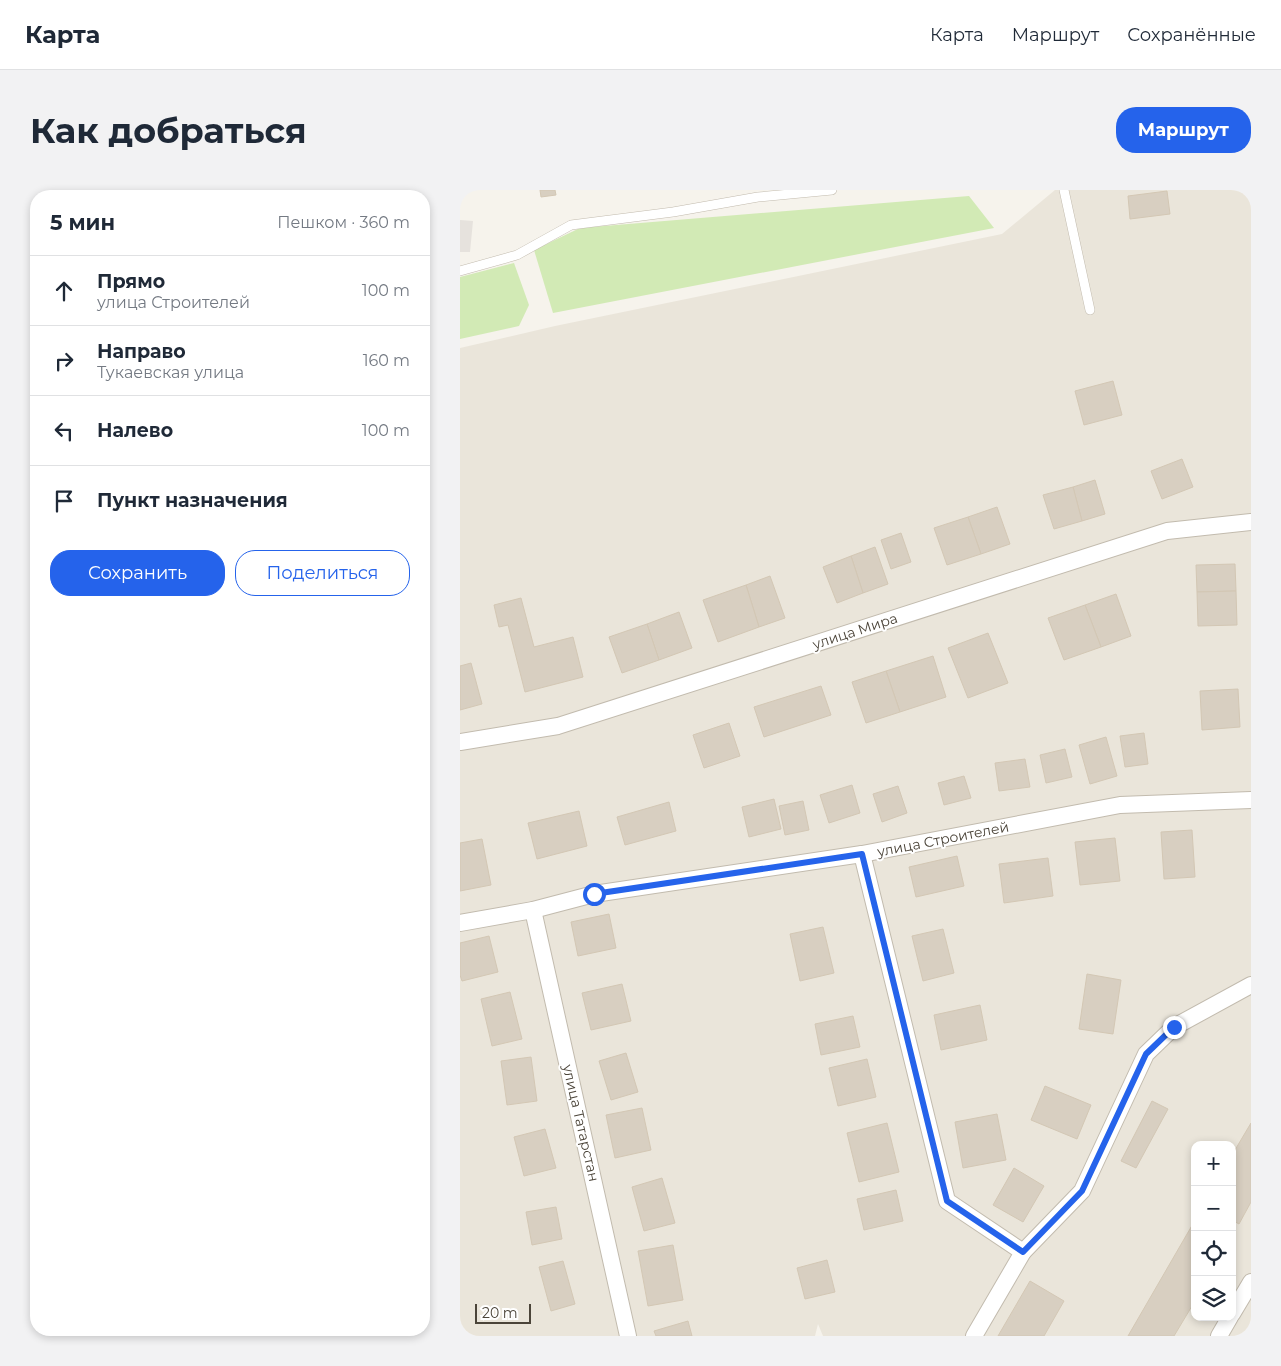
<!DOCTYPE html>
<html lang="ru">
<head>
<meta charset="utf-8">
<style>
  body { margin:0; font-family:Montserrat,sans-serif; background:#f2f2f3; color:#1f2937 }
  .controls { position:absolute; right:15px; bottom:15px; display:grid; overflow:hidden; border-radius:10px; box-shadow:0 2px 8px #0003 }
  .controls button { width:45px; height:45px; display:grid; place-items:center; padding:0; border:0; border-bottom:1px solid #e0e1e3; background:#fff; color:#1f2937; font:25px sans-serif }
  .scale { position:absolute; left:15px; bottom:12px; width:56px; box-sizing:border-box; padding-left:5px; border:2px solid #4b4439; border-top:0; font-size:14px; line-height:18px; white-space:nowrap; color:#4b4439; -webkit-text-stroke:4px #fff; paint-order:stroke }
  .stop { position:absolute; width:15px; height:15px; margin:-11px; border:4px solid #2563eb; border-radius:50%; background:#fff }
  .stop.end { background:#2563eb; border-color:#fff; box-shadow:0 1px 5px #0008 }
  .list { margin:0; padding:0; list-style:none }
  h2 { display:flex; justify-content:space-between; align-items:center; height:65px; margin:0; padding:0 20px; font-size:21px }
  h2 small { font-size:16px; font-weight:400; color:#747a83 }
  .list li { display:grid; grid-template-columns:32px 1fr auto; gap:15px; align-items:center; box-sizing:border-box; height:70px; padding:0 20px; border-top:1px solid #e0e1e3 }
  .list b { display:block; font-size:19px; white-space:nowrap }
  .list p { margin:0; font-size:16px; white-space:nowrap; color:#747a83 }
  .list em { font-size:16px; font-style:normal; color:#747a83 }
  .actions { display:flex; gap:10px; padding:15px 20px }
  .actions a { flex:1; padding:11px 0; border:1px solid #2563eb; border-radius:20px; text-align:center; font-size:18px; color:#2563eb }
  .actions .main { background:#2563eb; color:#fff }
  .icon { flex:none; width:28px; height:28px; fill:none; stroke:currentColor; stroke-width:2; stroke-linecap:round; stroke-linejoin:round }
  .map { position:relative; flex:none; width:791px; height:1146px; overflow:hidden; border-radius:20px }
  header { display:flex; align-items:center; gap:30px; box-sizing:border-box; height:70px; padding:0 25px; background:#fff; border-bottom:1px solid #e0e1e3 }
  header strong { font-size:24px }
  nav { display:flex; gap:28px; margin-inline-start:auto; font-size:18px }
  .intro { display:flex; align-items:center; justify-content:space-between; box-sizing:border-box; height:120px; padding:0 30px }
  h1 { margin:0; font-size:35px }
  .button { padding:12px 22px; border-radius:20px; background:#2563eb; color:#fff; font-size:18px; font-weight:700 }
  main { display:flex; gap:30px; padding:0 30px }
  aside { flex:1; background:#fff; border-radius:20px; box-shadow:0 2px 8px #0003 }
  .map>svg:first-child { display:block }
</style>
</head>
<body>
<header>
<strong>Карта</strong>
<nav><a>Карта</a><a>Маршрут</a><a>Сохранённые</a></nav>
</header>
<div class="intro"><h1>Как добраться</h1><a class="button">Маршрут</a></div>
<main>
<aside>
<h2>5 мин<small>Пешком · 360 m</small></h2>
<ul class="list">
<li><svg class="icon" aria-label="ahead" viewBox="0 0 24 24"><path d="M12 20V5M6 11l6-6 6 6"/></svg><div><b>Прямо</b><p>улица Строителей</p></div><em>100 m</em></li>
<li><svg class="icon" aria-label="right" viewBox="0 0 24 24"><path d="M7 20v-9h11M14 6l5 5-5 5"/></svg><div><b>Направо</b><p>Тукаевская улица</p></div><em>160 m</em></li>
<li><svg class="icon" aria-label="left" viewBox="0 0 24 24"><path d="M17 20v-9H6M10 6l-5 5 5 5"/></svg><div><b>Налево</b></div><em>100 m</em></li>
<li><svg class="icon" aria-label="arrive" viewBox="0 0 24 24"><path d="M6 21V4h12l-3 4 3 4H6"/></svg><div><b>Пункт назначения</b></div></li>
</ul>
<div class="actions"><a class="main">Сохранить</a><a>Поделиться</a></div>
</aside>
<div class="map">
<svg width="791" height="1146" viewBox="0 0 791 1146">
  <rect width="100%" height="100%" fill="#f6f3ec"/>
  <!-- residential -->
  <path fill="#eae5da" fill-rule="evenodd" d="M 595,0 L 791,0 L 791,1146 L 363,1146 L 358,1134 L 355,1146 L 0,1146 L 0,158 L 95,136 L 542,44 ZM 735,955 L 772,955 L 772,1127 L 735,1127 Z"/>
  <!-- industrial -->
  <polygon fill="#e6e2dd" points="0,30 13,31 10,62 0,62"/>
  <!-- green -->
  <g fill="#d2eab5">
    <polygon points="509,6 534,38 93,123 74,60 120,38"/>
    <polygon points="54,73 69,115 59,136 0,149 0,87"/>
  </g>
  <!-- building -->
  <g fill="#d8cfc1" stroke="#d3c7b4">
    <polygon points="80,0 95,0 96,5 81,7"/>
    <polygon points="707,1 710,24 670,29 668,6"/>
    <polygon points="653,191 662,225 624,235 615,201"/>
    <polygon points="722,269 733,297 702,309 691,281"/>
    <polygon points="635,290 645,324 622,331 613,297"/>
    <polygon points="613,297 622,331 594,339 583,305"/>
    <polygon points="537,317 550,354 521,364 508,327"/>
    <polygon points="508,327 521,364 487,375 474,338"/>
    <polygon points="441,343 451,372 431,379 421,350"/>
    <polygon points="415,357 428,394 403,403 391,366"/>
    <polygon points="391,366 403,403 377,413 363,377"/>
    <polygon points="775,374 776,401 737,402 736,375"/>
    <polygon points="310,386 325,428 299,437 286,395"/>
    <polygon points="286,395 299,437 258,452 243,410"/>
    <polygon points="776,401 777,435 738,436 737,402"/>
    <polygon points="656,404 671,446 641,457 625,415"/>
    <polygon points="61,408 74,457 113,447 123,487 65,502 48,435 39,437 34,415"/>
    <polygon points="625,415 641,457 604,470 588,428"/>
    <polygon points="219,422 232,458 199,470 187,434"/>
    <polygon points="187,434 199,470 162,483 149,447"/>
    <polygon points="528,443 548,493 508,508 488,458"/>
    <polygon points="473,466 486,507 440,522 426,481"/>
    <polygon points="11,473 22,514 0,520 0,476"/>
    <polygon points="426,481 440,522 406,533 392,492"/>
    <polygon points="361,496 371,525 304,547 294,517"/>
    <polygon points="778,499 780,537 742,540 740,501"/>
    <polygon points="269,533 280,566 244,578 233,545"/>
    <polygon points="684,543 688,574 665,577 660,546"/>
    <polygon points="646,547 657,586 630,594 619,555"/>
    <polygon points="605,559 612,587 586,593 580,565"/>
    <polygon points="565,569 570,597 539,601 535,573"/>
    <polygon points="504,586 511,608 484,615 478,593"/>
    <polygon points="392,595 400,623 369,633 360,605"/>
    <polygon points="438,596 447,623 422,632 413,604"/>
    <polygon points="314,609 321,639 289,647 282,617"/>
    <polygon points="343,611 349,640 325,645 319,616"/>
    <polygon points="209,612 216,641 165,655 157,627"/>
    <polygon points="119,621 127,656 77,669 68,633"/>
    <polygon points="732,640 735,687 704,689 701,642"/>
    <polygon points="655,648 660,691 620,695 615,652"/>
    <polygon points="22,649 31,695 0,701 0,653"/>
    <polygon points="497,666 504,696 456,707 449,677"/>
    <polygon points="588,668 593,706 544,713 539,674"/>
    <polygon points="149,724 156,758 118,766 111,732"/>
    <polygon points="363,737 374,783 340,791 330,744"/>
    <polygon points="483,739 494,783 463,791 452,746"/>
    <polygon points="29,746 38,782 2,791 0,785 0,753"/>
    <polygon points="627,784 661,790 653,844 619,839"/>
    <polygon points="162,794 171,831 131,840 122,803"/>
    <polygon points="50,802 62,849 32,856 21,809"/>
    <polygon points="520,815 527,850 481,860 474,825"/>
    <polygon points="393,826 400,857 361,865 355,834"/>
    <polygon points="166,863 178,902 151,910 139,871"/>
    <polygon points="71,867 77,911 47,915 41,871"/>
    <polygon points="407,869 416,907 378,916 369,878"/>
    <polygon points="585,896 631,915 617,949 571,930"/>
    <polygon points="692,911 708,919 676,978 661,971"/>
    <polygon points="182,918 191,960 155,968 146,925"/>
    <polygon points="537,924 546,970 503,978 495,932"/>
    <polygon points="427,933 439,982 399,992 387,943"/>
    <polygon points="791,933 791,1012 779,1034 772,1030 772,965"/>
    <polygon points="85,939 96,978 64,986 54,947"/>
    <polygon points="554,978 584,996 563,1032 533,1015"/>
    <polygon points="202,988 215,1033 184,1041 172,997"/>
    <polygon points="436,1000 443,1031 404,1040 397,1009"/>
    <polygon points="96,1017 102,1049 72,1055 66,1022"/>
    <polygon points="734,1032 735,1111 714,1146 668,1146"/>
    <polygon points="213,1055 223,1110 188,1116 178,1061"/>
    <polygon points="367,1070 375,1102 345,1109 337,1078"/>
    <polygon points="103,1071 115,1114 91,1121 79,1077"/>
    <polygon points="570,1091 604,1111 584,1146 538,1146"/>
    <polygon points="228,1131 232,1146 196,1146 194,1141"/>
  </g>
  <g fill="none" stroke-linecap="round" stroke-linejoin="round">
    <defs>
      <g id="service">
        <polyline points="604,0 630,120"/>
        <polyline points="0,81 57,65 111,35 213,22 298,7 372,0"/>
      </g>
      <g id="minor">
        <polyline points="0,552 98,536 707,341 791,332"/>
        <polyline points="402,664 487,1011 563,1062"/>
        <polyline points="73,720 168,1146"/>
        <polyline points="0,733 73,720 134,704 402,664 660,615 791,610"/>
        <polyline points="772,1124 791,1092"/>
        <polyline points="514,1146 563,1062 622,1001 686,864 714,837 791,795"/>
        <polyline points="759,1146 770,1127"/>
      </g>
    </defs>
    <!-- service casing -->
    <use href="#service" stroke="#c2bbae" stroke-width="10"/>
    <!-- minor casing -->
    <use href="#minor" stroke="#c2bbae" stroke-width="18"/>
    <!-- service -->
    <use href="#service" stroke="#fff" stroke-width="9"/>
    <!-- minor -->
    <use href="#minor" stroke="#fff" stroke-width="16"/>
  </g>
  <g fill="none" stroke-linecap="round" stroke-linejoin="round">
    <!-- route -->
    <polyline stroke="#2563eb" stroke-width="6" points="134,704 402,664 487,1011 563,1062 622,1001 686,864 714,837"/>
  </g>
  <g text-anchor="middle" stroke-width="4" stroke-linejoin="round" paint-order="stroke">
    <!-- street labels -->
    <g font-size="14" fill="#4b4439" stroke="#fff">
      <text transform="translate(395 441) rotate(-18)" y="5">улица Мира</text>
      <text transform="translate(483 649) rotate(-11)" y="5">улица Строителей</text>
      <text transform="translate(121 933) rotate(77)" y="5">улица Татарстан</text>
    </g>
  </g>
</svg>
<div class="controls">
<button>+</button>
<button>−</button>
<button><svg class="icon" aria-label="locate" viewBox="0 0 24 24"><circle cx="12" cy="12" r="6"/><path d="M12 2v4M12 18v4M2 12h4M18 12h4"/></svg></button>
<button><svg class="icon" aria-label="layers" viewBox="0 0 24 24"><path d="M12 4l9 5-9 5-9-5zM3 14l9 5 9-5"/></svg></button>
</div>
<div class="scale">20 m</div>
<div class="stop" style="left:134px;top:704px"></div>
<div class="stop end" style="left:714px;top:837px"></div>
</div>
</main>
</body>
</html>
